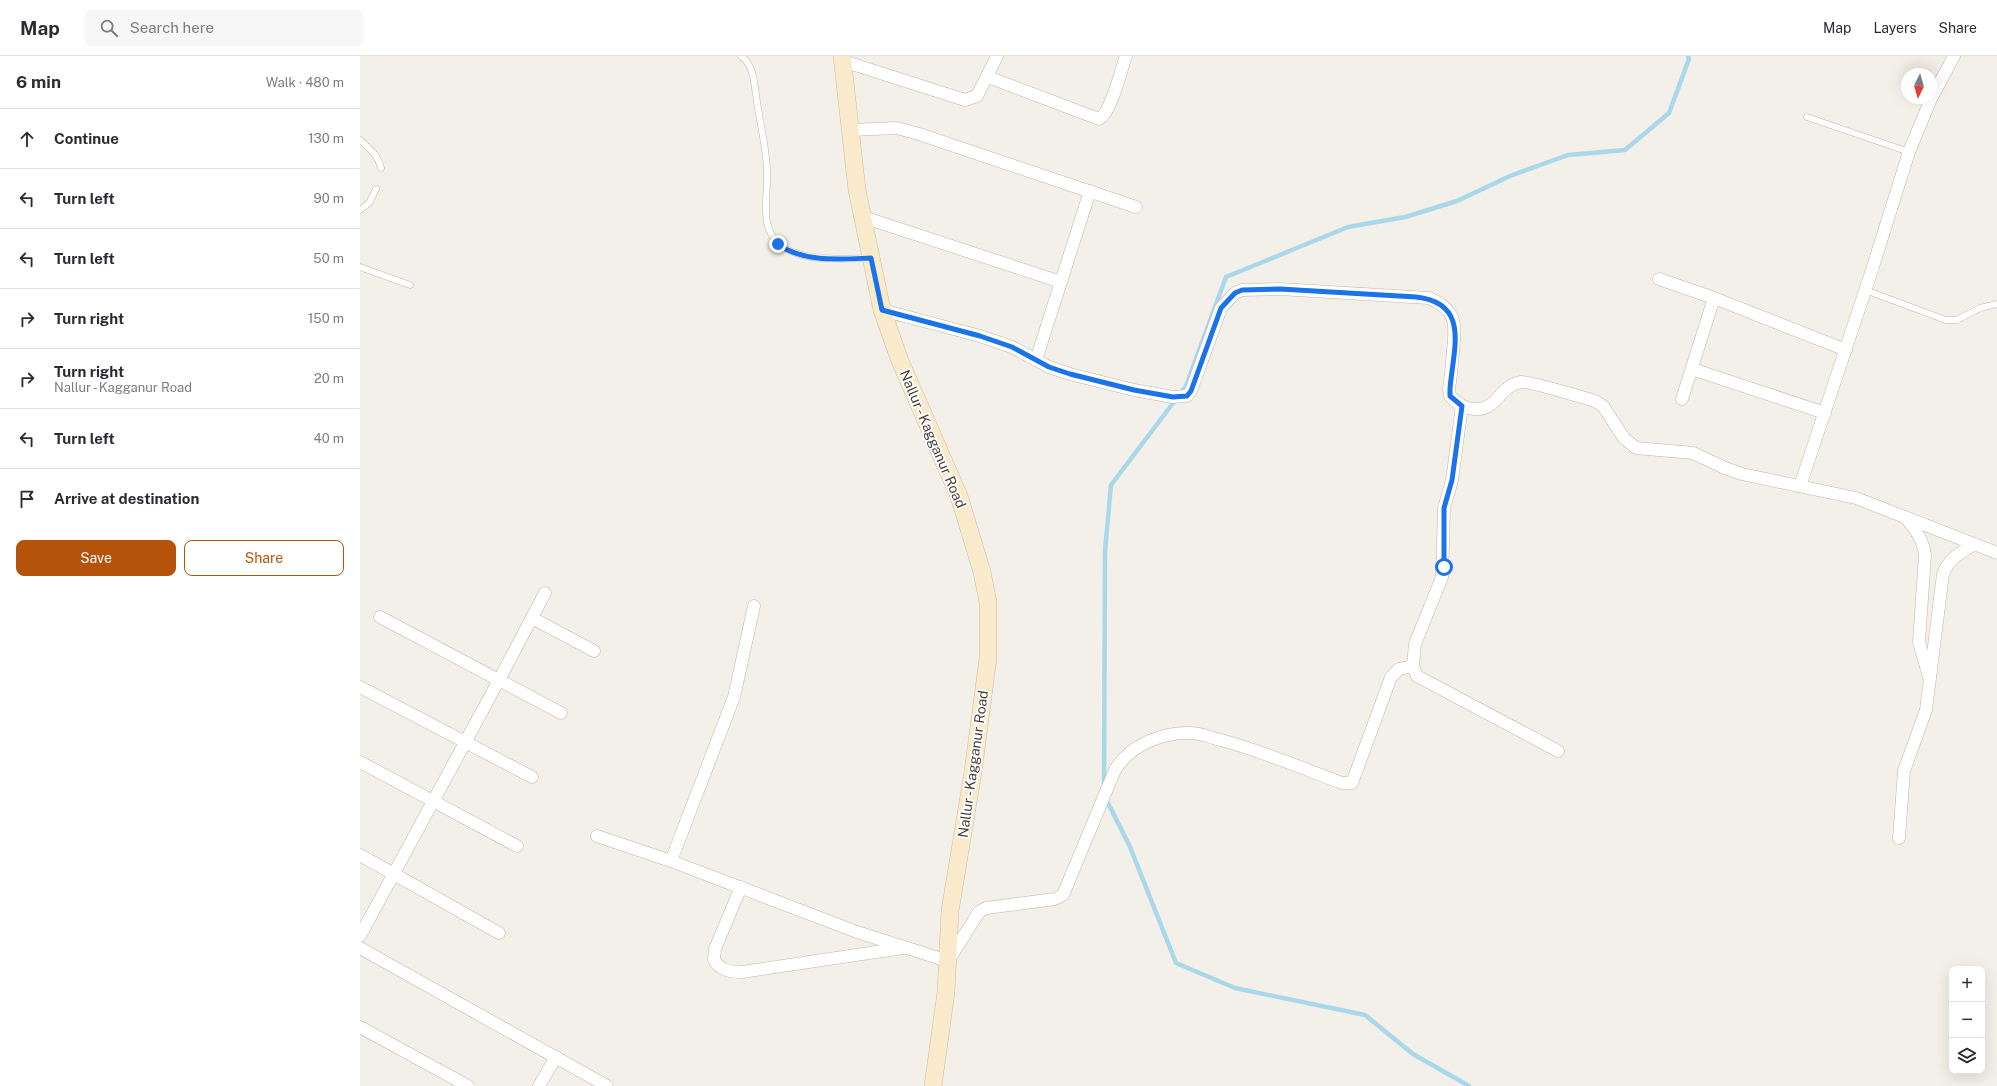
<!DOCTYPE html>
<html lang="en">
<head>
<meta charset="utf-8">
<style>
  body { margin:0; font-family:"Public Sans",sans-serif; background:#f7f7f7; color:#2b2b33 }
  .controls { position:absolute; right:12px; bottom:12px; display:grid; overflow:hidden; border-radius:8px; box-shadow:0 4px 16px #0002 }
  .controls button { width:36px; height:36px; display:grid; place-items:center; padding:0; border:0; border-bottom:1px solid #e1e1e2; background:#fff; color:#2b2b33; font:20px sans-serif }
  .compass { position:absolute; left:1541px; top:12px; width:36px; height:36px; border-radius:50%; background:#fff; box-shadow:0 4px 16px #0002; rotate:185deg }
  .stop { position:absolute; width:12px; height:12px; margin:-9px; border:3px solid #1a73e8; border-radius:50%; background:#fff }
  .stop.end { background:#1a73e8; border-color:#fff; box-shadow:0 1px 4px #0008 }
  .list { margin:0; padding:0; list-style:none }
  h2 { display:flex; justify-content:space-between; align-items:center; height:52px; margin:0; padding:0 16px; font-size:17px }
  h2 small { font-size:13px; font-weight:400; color:#7c7c81 }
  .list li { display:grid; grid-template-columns:26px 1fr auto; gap:12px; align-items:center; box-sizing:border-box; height:60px; padding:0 16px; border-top:1px solid #e1e1e2 }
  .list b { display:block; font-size:15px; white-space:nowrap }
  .list p { margin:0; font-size:13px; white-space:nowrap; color:#7c7c81 }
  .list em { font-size:13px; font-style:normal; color:#7c7c81 }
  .actions { display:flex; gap:8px; padding:12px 16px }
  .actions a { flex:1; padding:9px 0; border:1px solid #b45309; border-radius:8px; text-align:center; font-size:14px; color:#b45309 }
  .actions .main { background:#b45309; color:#fff }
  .icon { flex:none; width:22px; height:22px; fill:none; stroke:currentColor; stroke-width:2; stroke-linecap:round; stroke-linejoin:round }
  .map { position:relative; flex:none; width:1637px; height:1030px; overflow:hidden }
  header { display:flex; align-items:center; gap:24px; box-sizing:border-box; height:56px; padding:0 20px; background:#fff; border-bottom:1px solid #e1e1e2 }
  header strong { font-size:19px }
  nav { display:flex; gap:22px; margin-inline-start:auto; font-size:14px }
  .search { width:280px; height:36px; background:#f7f7f7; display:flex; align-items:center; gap:10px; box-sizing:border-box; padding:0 14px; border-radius:8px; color:#7c7c81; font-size:15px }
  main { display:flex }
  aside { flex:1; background:#fff }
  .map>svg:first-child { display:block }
</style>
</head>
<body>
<header>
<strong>Map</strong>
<div class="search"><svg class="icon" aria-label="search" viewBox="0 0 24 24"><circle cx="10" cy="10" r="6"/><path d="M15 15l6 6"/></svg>Search here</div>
<nav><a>Map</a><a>Layers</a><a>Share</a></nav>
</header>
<main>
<aside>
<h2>6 min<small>Walk · 480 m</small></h2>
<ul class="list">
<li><svg class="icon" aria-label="ahead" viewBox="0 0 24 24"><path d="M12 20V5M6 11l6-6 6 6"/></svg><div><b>Continue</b></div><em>130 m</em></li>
<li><svg class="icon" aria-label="left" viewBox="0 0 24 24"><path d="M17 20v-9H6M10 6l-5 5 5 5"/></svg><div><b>Turn left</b></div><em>90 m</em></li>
<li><svg class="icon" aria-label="left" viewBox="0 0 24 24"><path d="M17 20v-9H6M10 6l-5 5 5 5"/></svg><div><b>Turn left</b></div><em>50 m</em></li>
<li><svg class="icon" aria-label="right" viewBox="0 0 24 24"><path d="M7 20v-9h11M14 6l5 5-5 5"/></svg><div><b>Turn right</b></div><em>150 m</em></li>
<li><svg class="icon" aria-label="right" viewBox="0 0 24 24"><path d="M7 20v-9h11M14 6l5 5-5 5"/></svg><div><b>Turn right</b><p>Nallur - Kagganur Road</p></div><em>20 m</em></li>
<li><svg class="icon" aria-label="left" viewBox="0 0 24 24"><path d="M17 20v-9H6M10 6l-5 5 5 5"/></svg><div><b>Turn left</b></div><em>40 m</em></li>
<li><svg class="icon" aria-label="arrive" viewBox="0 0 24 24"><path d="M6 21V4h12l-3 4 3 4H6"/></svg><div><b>Arrive at destination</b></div></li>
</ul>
<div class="actions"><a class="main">Save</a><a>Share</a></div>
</aside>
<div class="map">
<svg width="1637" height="1030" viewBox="0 0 1637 1030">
  <rect width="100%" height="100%" fill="#f3efe9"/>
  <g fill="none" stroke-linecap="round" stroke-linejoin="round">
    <!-- stream -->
    <g stroke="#aad8eb" stroke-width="4.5">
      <polyline points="744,729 745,495 751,429 826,330 866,221 988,171 1045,161 1097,145 1150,120 1208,99 1265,94 1309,57 1329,3 1328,0"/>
      <polyline points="745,741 770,791 816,907 875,932 1005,959 1053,998 1109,1030"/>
    </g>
    <defs>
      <g id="lane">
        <path d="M 381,0 C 393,8 394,25 396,39 C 399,63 406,89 407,114 C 408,131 404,149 407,166 C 415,209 477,203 510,202"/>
        <polyline points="1447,61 1549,96"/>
        <path d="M 0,84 C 9,92 18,99 21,112"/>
        <polyline points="0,154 9,147 16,133"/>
        <polyline points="0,211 50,229"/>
        <polyline points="1505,234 1586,264 1597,264 1620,252 1637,248"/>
      </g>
      <g id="street">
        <polyline points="483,5 605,44 617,40 637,0"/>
        <path d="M 628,21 L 739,63 C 751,57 761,14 766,0"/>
        <polyline points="490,74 537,72 559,78 776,151"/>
        <polyline points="503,161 701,226"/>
        <polyline points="1299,223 1354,242 1486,294"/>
        <path d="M 522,254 L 620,280 L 652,291 L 689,311 L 710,318 L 774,334 L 813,341 L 827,340 L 831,335 L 861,252 L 875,237 L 882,234 L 920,233 L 1069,242 C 1097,254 1096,268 1093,295 C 1092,308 1091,320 1089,333 L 1090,340 C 1096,347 1101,350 1108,352 C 1138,359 1137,330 1161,326 C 1170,325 1213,339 1225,342 L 1235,345 L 1243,350 L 1264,382 L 1276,392 L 1333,397 L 1365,412 L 1382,418 L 1496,442 L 1637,497"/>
        <polyline points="676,304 730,135"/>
        <polyline points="1332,313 1465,357"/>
        <polyline points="1322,343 1354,242"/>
        <polyline points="1102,350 1092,424 1084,452 1082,521 1055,588 1053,610 1057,620 1198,695"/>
        <polyline points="1440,430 1510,220 1549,96 1570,45 1594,0"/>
        <path d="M 1545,461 C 1555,473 1563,483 1565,499 L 1559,586 L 1569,621"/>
        <polyline points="20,561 201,657"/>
        <polyline points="172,562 234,595"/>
        <polyline points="0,631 172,721"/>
        <polyline points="0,706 157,790"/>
        <path d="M 237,780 L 311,805 L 497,876 L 588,905 L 619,856 L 626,852 L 695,843 L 703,839 L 755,714 C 770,689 802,676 831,677 C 841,677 851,682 861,684 C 902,695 942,712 982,727 L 992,727 L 1031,621 L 1039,613 L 1053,610"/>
        <path d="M 1539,782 L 1544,715 L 1566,654 L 1583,518 C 1589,502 1601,497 1614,488"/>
        <polyline points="0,799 139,877"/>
        <polyline points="311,805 374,641 394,550"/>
        <path d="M 381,831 L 355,893 L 354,904 C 360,914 370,916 382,916 L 543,892"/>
        <polyline points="0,880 139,624 185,537"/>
        <polyline points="0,892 247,1030"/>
        <polyline points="0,971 108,1030"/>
        <polyline points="179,1030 196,1001"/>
      </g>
      <polyline id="secondary" points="482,0 497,134 522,254 540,305 599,440 622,516 628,546 628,602 613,716 590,855 586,936 573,1030"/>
    </defs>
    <!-- lane casing -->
    <use href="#lane" stroke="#beb5ac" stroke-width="7"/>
    <!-- street casing -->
    <use href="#street" stroke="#beb5ac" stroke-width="13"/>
    <!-- secondary casing -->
    <use href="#secondary" stroke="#cfbc9c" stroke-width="18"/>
    <!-- lane -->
    <use href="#lane" stroke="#fff" stroke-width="6"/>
    <!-- street -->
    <use href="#street" stroke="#fff" stroke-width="12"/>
    <!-- secondary -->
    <use href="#secondary" stroke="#faeacc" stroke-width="17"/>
  </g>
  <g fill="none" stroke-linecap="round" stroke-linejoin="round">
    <!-- route -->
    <path stroke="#1a73e8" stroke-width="5" d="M 418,188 C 443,207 482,203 511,202 L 522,254 L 620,280 L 652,291 L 689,311 L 710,318 L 774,334 L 813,341 L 827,340 L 831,335 L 861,252 L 875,237 L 882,234 L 920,233 L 1056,241 C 1111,247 1093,293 1090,333 L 1090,340 L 1102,350 L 1092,424 L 1084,452 L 1084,511"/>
  </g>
  <g text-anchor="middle" stroke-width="3.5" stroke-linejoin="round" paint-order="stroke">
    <!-- street labels -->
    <g font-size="14" fill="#463f38" stroke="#fff">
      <text transform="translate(573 383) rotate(67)" y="5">Nallur - Kagganur Road</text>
      <text transform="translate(613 708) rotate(-82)" y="5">Nallur - Kagganur Road</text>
    </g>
  </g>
</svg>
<div class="controls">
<button>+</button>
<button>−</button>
<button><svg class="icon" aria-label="layers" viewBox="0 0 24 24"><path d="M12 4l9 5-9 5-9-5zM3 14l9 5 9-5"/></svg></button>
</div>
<svg class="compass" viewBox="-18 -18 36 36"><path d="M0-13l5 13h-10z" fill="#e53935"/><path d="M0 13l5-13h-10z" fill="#7c7c81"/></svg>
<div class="stop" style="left:1084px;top:511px"></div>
<div class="stop end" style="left:418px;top:188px"></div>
</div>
</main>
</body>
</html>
